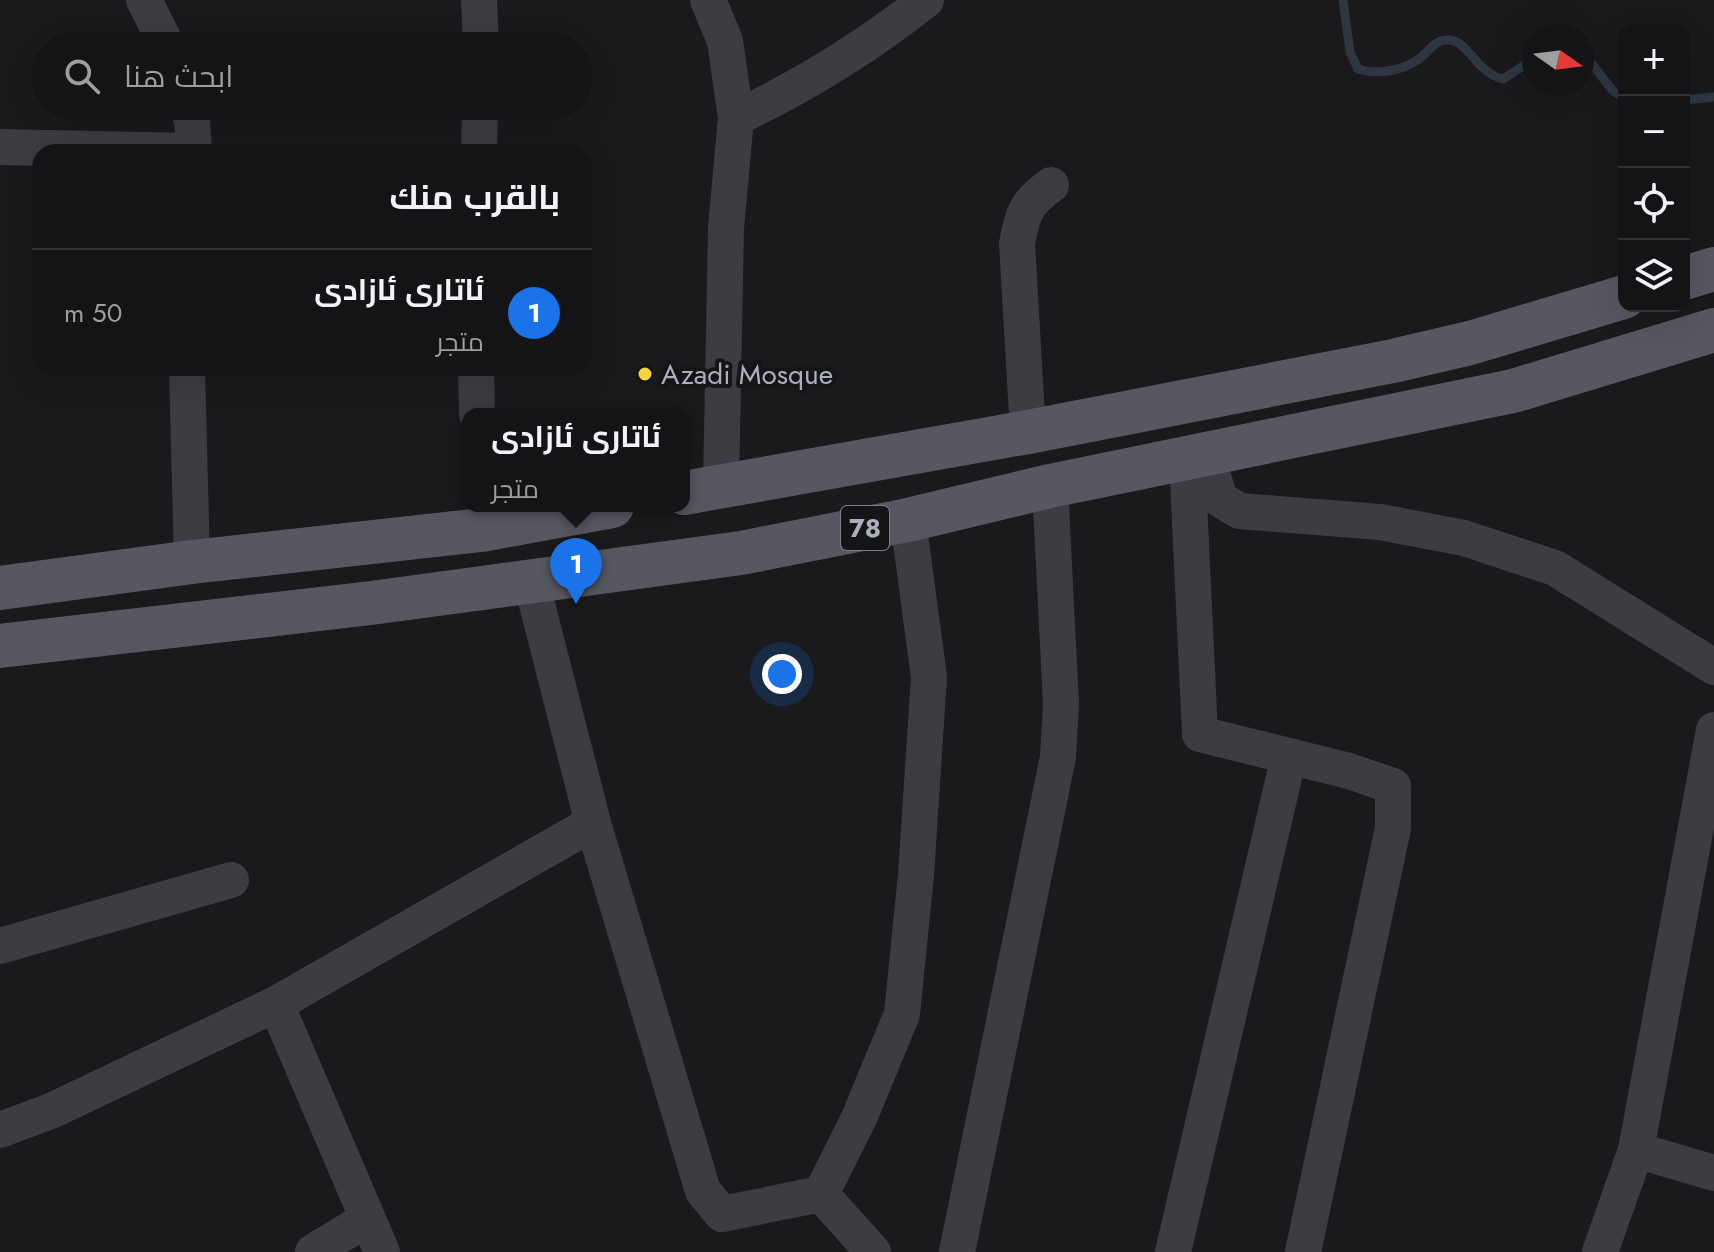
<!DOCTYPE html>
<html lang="ar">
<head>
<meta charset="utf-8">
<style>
  body { margin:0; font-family:Jost,Cairo,sans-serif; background:#212022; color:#f1f3f6; direction:rtl }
  .controls { position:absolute; right:24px; top:24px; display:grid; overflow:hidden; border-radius:16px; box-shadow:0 8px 32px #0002 }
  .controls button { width:72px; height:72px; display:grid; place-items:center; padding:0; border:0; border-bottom:2px solid #333234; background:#141315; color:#f1f3f6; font:40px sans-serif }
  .compass { position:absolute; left:1522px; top:24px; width:72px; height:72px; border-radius:50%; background:#141315; box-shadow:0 8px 32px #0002; rotate:104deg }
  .you { position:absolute; left:782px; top:674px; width:28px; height:28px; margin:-20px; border:6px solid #fff; border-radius:50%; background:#1a73e8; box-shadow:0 0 0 12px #1a73e833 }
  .badge { display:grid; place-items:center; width:52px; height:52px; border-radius:50%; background:#1a73e8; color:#fff; font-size:26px; font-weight:700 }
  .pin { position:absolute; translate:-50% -66px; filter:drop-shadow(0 2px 4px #0008) }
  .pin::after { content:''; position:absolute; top:42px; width:28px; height:24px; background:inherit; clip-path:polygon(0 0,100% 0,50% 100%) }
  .popup { position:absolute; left:462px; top:408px; width:228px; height:104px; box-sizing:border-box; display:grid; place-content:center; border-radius:16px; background:#141315; filter:drop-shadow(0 2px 6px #0005); font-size:26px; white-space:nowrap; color:#9d9ea0 }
  .popup b { font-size:30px; color:#f1f3f6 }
  .popup::after { content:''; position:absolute; left:50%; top:100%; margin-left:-16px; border:16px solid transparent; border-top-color:#141315 }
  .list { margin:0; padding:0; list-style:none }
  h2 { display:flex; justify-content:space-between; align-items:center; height:104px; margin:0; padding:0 32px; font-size:34px }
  h2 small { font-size:26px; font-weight:400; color:#9d9ea0 }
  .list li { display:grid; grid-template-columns:52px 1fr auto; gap:24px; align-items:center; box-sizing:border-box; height:128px; padding:0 32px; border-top:2px solid #333234 }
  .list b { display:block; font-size:30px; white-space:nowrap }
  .list p { margin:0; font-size:26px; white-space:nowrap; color:#9d9ea0 }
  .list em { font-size:26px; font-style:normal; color:#9d9ea0 }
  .icon { flex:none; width:44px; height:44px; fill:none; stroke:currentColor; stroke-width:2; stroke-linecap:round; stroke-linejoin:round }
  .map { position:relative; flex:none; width:1714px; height:1252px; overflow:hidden; direction:ltr }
  .search { position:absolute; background:#141315; box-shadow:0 8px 32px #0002; left:32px; top:32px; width:560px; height:88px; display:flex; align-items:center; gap:20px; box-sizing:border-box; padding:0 28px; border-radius:44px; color:#9d9ea0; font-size:30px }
  .panel { position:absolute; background:#141315; box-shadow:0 8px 32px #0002; left:32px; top:144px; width:560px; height:232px; border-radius:24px; direction:rtl }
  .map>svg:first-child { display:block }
</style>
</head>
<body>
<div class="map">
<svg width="1714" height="1252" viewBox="0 0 1714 1252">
  <rect width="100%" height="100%" fill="#1a191c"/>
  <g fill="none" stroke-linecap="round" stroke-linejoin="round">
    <!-- stream -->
    <g stroke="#2f3640" stroke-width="9">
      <path d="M 1343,0 L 1350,52 L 1358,69 C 1377,75 1402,71 1419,59 C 1429,52 1434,39 1449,40 C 1470,42 1475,72 1503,79 L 1523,66 L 1534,51"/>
      <polyline points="1582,51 1613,91 1624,98"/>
      <polyline points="1684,100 1714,97"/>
    </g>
    <!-- minor -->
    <g stroke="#3c3c43" stroke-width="36">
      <polyline points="144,0 167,46"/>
      <polyline points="479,0 481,46"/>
      <polyline points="708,0 725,41 736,118 726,228 721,486"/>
      <polyline points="187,106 192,120 194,152"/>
      <path d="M 736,118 C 803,86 867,47 926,0"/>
      <polyline points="0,147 194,151"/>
      <polyline points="479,152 480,106"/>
      <polyline points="187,368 192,562"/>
      <polyline points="476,368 477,414"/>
      <path d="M 1028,432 L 1017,244 C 1022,214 1026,203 1051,185"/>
      <polyline points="1206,454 1220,499 1239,511 1380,522 1464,538 1555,568 1714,667"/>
      <polyline points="1187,459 1200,734 1349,771 1393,786 1393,828 1303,1252"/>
      <polyline points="531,581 593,823 703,1191 722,1214 821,1194 873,1252"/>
      <polyline points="0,946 231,880"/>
      <polyline points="276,1004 382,1252"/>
      <polyline points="0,1130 51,1111 276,1004 593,823"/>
      <polyline points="1636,1150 1714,1173"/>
      <polyline points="821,1194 859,1118 902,1014 916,875 929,677 908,520"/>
      <polyline points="313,1252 367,1219"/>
      <polyline points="957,1252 1058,757 1061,704 1050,486"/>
      <polyline points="1173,1252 1289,756"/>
      <polyline points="1600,1252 1636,1150 1714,730"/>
    </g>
    <!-- major -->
    <g stroke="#565760" stroke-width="44">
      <polyline points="1684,278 1714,269"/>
      <polyline points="684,493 1028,432 1393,361 1470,343 1624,297"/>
      <polyline points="0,588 192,562 481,530 612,506"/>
      <polyline points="0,646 371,603 741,553 908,520 1050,486 1513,391 1714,330"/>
    </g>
  </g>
  <!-- markers -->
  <circle fill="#f6d337" stroke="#151417" stroke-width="3" cx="645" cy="374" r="8"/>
  <g text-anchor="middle" stroke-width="8" stroke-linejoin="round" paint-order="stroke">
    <!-- shield labels -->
    <rect fill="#151417" stroke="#7f808a" stroke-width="2" x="841" y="506" width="48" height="44" rx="6"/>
    <g font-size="26" font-weight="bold" fill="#acaebb">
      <text x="865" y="537">78</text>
    </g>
    <!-- poi labels -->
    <g font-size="28" fill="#acaebb" stroke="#151417" text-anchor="start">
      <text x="661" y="384">Azadi Mosque</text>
    </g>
  </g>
</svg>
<div class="controls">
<button>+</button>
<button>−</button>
<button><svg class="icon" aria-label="locate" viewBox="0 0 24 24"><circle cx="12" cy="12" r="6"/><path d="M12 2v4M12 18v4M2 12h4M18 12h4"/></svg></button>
<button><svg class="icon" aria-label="layers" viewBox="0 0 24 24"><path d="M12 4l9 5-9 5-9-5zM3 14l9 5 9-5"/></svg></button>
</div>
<svg class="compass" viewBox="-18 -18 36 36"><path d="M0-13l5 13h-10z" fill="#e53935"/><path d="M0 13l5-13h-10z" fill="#9d9ea0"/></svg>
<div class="you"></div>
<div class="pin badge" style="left:576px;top:604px">1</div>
<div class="popup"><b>ئاتاری ئازادی</b>متجر</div>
<div class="search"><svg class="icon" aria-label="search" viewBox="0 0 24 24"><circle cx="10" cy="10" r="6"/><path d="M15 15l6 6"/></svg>ابحث هنا</div>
<section class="panel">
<h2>بالقرب منك<small></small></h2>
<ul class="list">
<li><span class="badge">1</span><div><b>ئاتاری ئازادی</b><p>متجر</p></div><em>50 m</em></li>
</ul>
</section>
</div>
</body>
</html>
